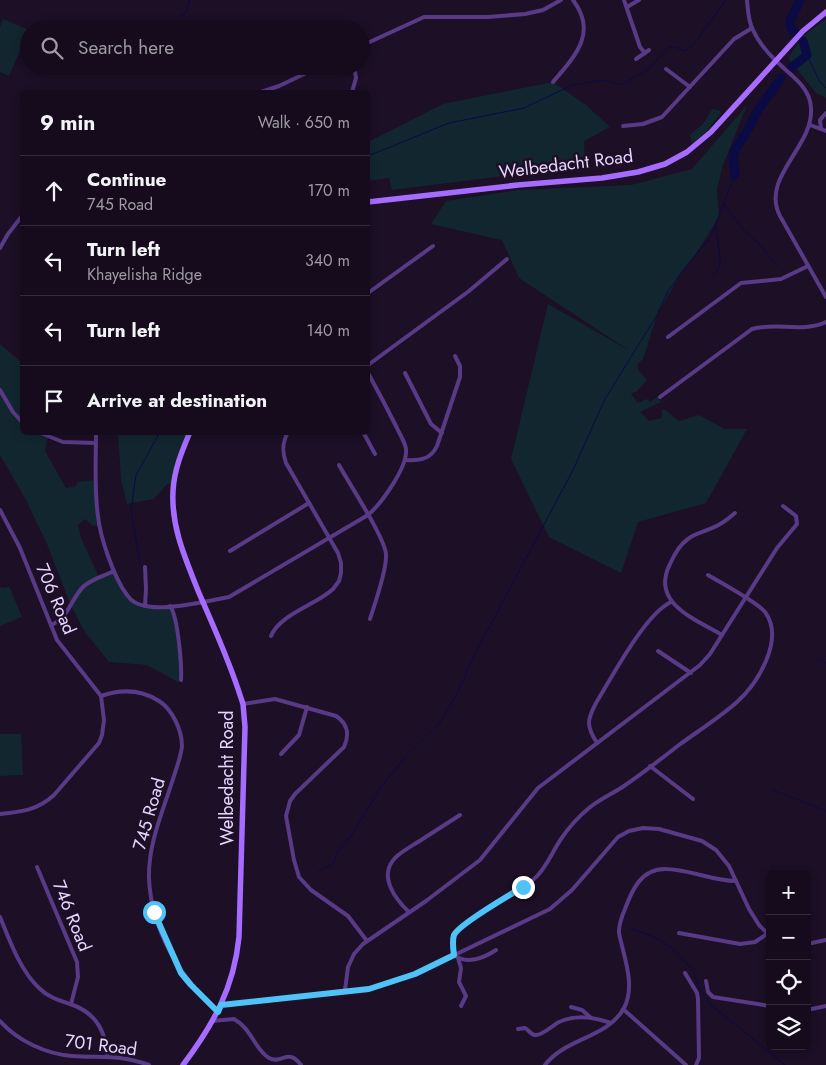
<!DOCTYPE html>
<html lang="en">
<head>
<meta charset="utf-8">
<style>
  body { margin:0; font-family:Jost,sans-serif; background:#221929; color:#f1f3f6 }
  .controls { position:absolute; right:15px; bottom:15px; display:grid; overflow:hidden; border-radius:8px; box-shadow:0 2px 8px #0003 }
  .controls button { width:45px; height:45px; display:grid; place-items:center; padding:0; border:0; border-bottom:1px solid #342b3b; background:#150b1c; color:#f1f3f6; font:25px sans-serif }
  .stop { position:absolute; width:15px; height:15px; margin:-11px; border:4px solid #4fc3f7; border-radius:50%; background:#fff }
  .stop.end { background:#4fc3f7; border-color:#fff; box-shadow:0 1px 5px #0008 }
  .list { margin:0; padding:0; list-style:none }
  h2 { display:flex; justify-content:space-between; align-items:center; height:65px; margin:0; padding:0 20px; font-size:21px }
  h2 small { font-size:16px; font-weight:400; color:#9d9ba3 }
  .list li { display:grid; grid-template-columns:32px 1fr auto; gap:15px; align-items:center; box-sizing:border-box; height:70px; padding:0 20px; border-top:1px solid #342b3b }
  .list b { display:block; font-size:19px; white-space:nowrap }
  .list p { margin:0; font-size:16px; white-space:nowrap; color:#9d9ba3 }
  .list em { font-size:16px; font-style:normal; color:#9d9ba3 }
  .icon { flex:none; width:28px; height:28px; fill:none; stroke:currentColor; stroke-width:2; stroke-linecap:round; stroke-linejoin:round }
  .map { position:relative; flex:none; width:826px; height:1065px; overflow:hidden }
  .search { position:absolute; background:#150b1c; box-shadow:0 2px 8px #0003; left:20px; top:20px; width:350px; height:55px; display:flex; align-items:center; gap:12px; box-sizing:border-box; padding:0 18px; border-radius:28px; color:#9d9ba3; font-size:19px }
  .panel { position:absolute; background:#150b1c; box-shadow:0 2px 8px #0003; left:20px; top:90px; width:350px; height:345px; border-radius:8px }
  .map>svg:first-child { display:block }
</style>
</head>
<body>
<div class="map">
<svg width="826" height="1065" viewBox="0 0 826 1065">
  <rect width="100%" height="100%" fill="#1c0f26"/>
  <!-- green -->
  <g fill="#122630">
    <polygon points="3,19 29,30 9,76 0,72 0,27"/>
    <polygon points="826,19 826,98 816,93 788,58 803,36"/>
    <polygon points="553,82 586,105 610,127 584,141 585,161 545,171 392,190 389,178 368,181 368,142 443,104"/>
    <path d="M 747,105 L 723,165 L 717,189 L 719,217 L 695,255 L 678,278 L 657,315 L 643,359 L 638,364 L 638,370 L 647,380 L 637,391 L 631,394 L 638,403 L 647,399 L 650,402 L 657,397 L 661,402 L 640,412 L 649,421 L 662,418 L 662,409 C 668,410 674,418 679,421 L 699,415 L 725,429 L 747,429 L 706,503 L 638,522 L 621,573 L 549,537 L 511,459 L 548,304 L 630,351 L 519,278 L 502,240 L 431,224 L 446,201 L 518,190 L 631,185 L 692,169 Z"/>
    <polygon points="712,109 719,110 721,113 706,132 692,144 690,135 703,124"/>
    <polygon points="0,344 22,363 22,416 20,419 22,421 22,432 38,433 48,437 45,451 66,488 76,486 77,482 96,480 99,525 93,526 85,519 78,525 81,538 99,577 114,570 120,583 136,603 172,609 181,665 181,679 178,682 147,665 109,662 85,632 71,606 47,544 25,498 0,455"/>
    <polygon points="118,433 189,433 174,483 167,484 154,499 127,504 121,479"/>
    <polygon points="9,586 22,617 0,626 0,587 6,588"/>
    <polygon points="0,734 21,734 23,775 0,776"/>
  </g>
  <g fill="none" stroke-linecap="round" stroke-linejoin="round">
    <!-- stream -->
    <g stroke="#0a0a45" stroke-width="1">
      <polyline points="164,29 186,12 190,0"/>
      <polyline points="807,55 820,82 826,88"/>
      <polyline points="656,61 669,47 678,48 685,51 693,45 726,0"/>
      <polyline points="78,68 81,66"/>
      <polyline points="368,156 449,123 524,108 572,85 604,80 620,85 649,69 655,62"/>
      <polyline points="725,205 742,228 758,243 778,266"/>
      <polyline points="713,276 720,266 720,257 716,227"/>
      <polyline points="140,563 131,511 136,475 160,432"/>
      <polyline points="819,659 826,663"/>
      <polyline points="773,790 826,811"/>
      <polyline points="318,872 334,863 337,852 351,836 381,787 404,759 439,724 457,694 475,654 573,470 605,399 657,315 668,291 684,269 710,238 735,175"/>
      <polyline points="630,928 654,937 671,947 692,969 701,991 710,1004 785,1065"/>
    </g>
    <!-- river -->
    <g stroke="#0a0a45" stroke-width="9">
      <polyline points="790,21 800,0"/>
      <polyline points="790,26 794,32"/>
      <polyline points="792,67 807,55 803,41"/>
      <polyline points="735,175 733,157 736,148 746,133 758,110 781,78"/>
    </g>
    <!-- street -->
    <g stroke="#593a86" stroke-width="4">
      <polyline points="624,0 640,47 645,53"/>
      <path d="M 747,0 C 748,10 748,21 753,30 C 758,41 766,51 775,60 C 789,74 810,86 811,108 C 814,147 760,177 780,216 L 826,297"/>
      <polyline points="627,7 639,0"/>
      <polyline points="361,46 424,17 488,17 525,14 543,10 561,0"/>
      <polyline points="636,59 649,50"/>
      <polyline points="666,69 690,87"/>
      <path d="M 553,82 C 575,56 598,33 573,0"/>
      <polyline points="261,92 279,86 321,66"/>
      <polyline points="352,92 356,78 354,66"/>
      <polyline points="810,125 826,131"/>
      <polyline points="623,126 643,124 662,117 734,39 752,28"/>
      <polyline points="821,129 820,120 826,113"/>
      <polyline points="0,248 8,234 22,216"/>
      <polyline points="368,293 433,246"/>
      <polyline points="668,337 741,283 781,279 808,266"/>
      <polyline points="368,365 469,291 507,259"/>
      <polyline points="405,373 431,424 442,433"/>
      <polyline points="0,390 13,412 22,422"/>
      <path d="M 660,397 L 752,329 C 777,322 802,333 826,322"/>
      <polyline points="38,432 63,442 96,443"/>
      <path d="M 96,432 C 96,460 94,489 98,516 C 100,537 114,578 127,595 C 131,601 138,605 146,606 C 165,611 209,601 229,597 L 368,515 C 381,504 408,467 406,449 C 405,442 400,435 397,428 C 388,410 378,391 368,373"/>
      <polyline points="363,432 375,454"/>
      <path d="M 406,460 C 420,461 431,459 437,446 L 460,377 L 460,366 L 455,356"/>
      <path d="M 339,465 C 348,482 386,539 386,555 C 387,570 375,603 370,619"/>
      <path d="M 0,510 L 20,548 L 57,640 L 101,696 L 104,720 L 102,735 L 99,743 L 54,795 C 38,810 21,812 0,814"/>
      <polyline points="230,551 309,503"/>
      <polyline points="145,606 146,589 145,567"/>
      <path d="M 170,606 C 178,616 182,667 181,680"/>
      <path d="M 51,625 C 68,619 71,599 83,587 C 91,579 104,576 114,571"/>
      <path d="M 722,635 C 695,619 650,603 670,564 C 674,555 679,545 688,539 C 695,533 704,532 712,528 C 721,525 728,519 735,513"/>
      <path d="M 271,636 C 280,614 316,605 333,589 L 339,581 L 341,573 L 341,563 L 338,553 L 286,463 C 282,452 282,443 288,432"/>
      <polyline points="658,651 691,673"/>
      <path d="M 101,696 C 121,689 140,689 159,701 C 172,709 182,730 182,746 C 181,757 176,769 173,779 C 163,811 148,844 149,878 C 151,929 180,979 218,1012"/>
      <path d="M 243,704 L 275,699 L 336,716 C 347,723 350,734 344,747 L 295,794 L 290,801 L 286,816 L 294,860 L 299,877 L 311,890 L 348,916 L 367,941"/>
      <path d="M 597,743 C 586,726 587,720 596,703 C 612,677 645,614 671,602"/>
      <polyline points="281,754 299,735 307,707"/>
      <polyline points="650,766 693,799"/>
      <polyline points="37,867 77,962 78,977 71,1004"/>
      <path d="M 409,912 C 395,899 378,876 395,858 C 401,852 410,847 418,842 C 432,833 446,824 460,815"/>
      <path d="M 0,917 C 10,941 20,970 39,988 C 48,997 58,1000 70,1004 C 95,1012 106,1030 107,1056"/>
      <polyline points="679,933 740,944 755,942 767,934"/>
      <polyline points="807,944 826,940"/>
      <path d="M 496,950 C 484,958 466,965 454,955 C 453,949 452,942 454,936 C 459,922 519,892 534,879 C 546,869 552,852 561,839 C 569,827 578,817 589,808 C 600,799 612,794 624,786 C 643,773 661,759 679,745 C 698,731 719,718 737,702 C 758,683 785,639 765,612 C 757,602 721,583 708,575"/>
      <polyline points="458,958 461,968 459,982 466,996 461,1006"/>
      <polyline points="685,973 697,993 698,999 699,1058 696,1065"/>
      <polyline points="706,981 708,992 713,997 770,1006"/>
      <polyline points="345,990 348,967 354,954 363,944 426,901 480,860 538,788 700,665 710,654 777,548 797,524 796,516 783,506"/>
      <polyline points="221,1005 369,989 415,974 550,909 572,890 618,837 629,831 643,828 659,829 702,841 716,850 729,866 749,909 759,925 770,936"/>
      <polyline points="571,1007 582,1010 590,1017"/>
      <polyline points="623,1009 686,1065"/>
      <polyline points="807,1010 826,1006"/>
      <path d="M 0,1021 C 18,1041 46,1054 72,1056 C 102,1058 119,1054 149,1065"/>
      <path d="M 212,1021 L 234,1019 C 252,1029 255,1050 269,1058 C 282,1065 288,1047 301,1065"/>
      <path d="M 518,1029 L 525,1028 C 529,1030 531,1035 535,1035 C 542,1036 553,1025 559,1022 C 576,1014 594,1017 611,1023"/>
      <path d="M 545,1065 C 565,1038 608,1038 624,1008 C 634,989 627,966 622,946 C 621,941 619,936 619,931 C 619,923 622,916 625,909 C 632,890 641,869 665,869 C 689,869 712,881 736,881"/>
    </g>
    <!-- secondary -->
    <g stroke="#a66cff" stroke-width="5.5">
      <polyline points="368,202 518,185 602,178 638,172 665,164 687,152 711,132 803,31 826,12"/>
      <path d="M 183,1065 C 213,1025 234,988 239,937 L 245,727 L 243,704 L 238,689 C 227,656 213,625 199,593 C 186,560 171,528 173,491 C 174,470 182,451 190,432"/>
    </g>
  </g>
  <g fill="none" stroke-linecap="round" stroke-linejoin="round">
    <!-- route -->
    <path stroke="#4fc3f7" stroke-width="6" d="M 154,912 L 181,973 L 191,985 L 218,1012 L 221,1005 L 369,989 L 415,974 L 454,955 C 453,948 452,941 454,935 C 459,924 510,895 523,887"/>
  </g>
  <g text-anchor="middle" stroke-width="5" stroke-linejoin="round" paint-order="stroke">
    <!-- street labels -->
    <g font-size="18" fill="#e9d5ff" stroke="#1c0f26">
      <text transform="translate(566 164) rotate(-7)" y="6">Welbedacht Road</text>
      <text transform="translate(56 599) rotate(67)" y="6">706 Road</text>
      <text transform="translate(227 778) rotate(-90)" y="6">Welbedacht Road</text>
      <text transform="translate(149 814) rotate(-74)" y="6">745 Road</text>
      <text transform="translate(72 916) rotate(68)" y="6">746 Road</text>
      <text transform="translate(101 1045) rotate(7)" y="6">701 Road</text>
    </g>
  </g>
</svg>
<div class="controls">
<button>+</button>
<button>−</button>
<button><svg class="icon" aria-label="locate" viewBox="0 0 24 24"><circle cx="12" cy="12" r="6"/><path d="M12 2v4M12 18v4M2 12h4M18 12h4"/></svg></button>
<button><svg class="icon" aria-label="layers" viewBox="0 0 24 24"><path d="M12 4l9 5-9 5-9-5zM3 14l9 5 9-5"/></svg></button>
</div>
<div class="stop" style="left:154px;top:912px"></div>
<div class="stop end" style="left:523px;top:887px"></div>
<div class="search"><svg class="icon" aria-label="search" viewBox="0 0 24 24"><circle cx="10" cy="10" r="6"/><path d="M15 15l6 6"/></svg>Search here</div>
<section class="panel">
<h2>9 min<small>Walk · 650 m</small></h2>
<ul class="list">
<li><svg class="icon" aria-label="ahead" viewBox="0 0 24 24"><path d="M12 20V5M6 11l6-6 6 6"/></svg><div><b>Continue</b><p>745 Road</p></div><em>170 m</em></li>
<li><svg class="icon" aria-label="left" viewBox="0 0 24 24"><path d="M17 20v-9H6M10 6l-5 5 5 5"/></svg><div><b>Turn left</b><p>Khayelisha Ridge</p></div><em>340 m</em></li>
<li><svg class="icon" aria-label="left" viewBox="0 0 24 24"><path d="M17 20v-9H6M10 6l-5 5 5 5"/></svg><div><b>Turn left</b></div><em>140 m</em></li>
<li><svg class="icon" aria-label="arrive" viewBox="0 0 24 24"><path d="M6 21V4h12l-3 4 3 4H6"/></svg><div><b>Arrive at destination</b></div></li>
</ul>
</section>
</div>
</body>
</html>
